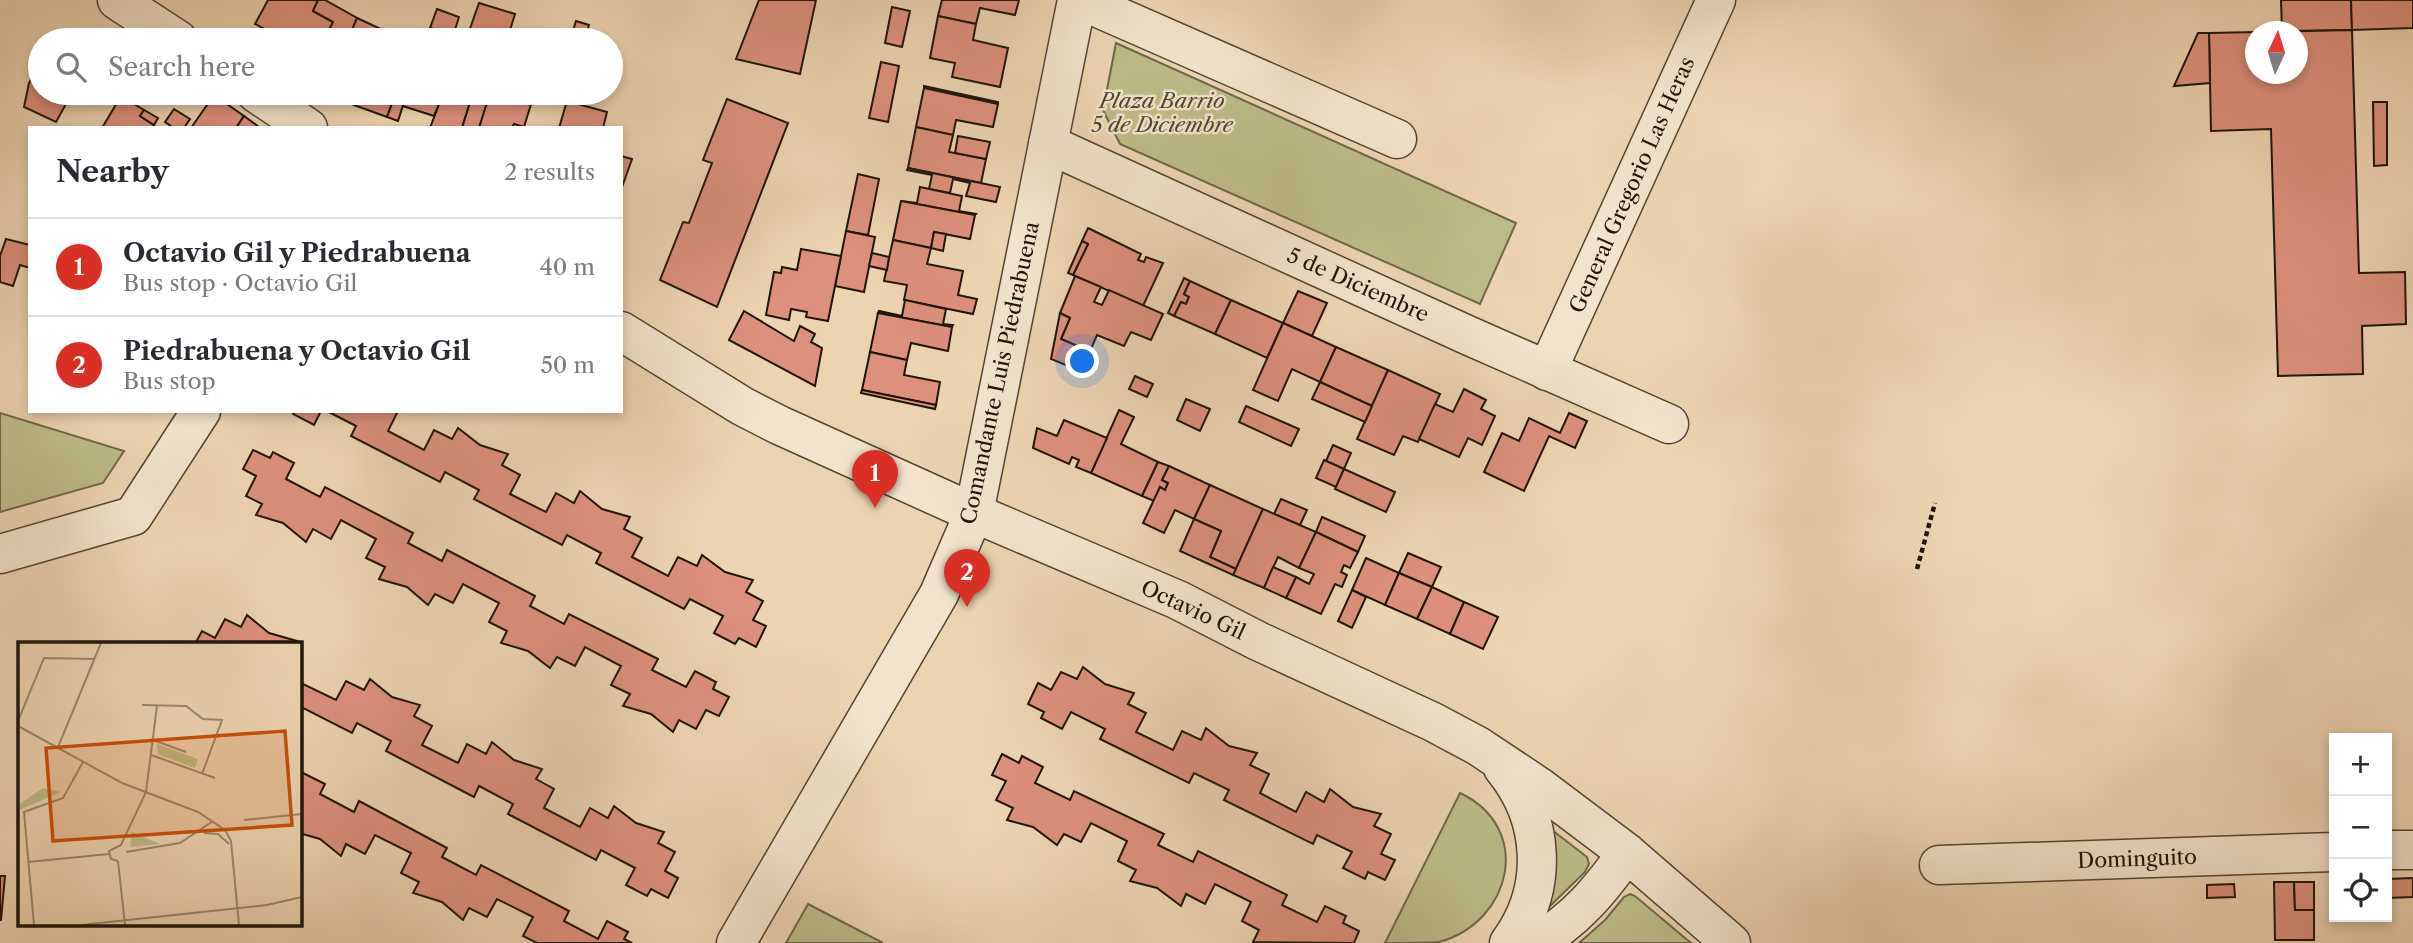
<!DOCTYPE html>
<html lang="en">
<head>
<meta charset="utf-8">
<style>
  body { margin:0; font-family:"Libre Caslon Text",serif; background:#f7f7f7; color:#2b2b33 }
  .controls { position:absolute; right:21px; bottom:21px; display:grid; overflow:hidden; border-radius:0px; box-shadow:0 4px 10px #0003 }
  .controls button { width:63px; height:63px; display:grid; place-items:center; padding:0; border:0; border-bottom:2px solid #e1e1e2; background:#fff; color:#2b2b33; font:35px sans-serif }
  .compass { position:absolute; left:2245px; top:21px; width:63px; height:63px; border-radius:50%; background:#fff; box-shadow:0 4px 10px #0003; rotate:4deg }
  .you { position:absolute; left:1083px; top:362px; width:24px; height:24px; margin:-18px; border:5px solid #fff; border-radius:50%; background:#1a73e8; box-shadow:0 0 0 10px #1a73e833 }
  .badge { display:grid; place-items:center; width:46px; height:46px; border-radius:50%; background:#d93025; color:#fff; font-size:23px; font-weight:700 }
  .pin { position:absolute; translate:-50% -58px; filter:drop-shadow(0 2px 4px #0008) }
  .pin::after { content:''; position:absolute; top:37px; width:24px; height:21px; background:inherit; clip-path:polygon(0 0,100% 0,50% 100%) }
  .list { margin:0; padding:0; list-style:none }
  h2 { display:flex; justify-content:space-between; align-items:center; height:91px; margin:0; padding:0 28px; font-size:30px }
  h2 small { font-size:23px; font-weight:400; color:#7c7c81 }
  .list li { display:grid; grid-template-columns:46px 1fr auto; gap:21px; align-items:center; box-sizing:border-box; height:98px; padding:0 28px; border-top:2px solid #e1e1e2 }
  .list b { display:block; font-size:26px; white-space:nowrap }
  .list p { margin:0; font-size:23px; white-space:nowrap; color:#7c7c81 }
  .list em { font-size:23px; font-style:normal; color:#7c7c81 }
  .icon { flex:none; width:38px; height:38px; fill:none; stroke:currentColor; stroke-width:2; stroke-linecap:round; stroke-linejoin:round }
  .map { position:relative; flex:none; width:2413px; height:943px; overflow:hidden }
  .search { position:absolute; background:#fff; box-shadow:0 4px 10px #0003; left:28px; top:28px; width:595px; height:77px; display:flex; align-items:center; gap:18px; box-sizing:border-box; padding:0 24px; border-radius:38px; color:#7c7c81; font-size:26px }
  .panel { position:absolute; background:#fff; box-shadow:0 4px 10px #0003; left:28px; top:126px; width:595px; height:287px; border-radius:0px }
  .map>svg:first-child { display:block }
</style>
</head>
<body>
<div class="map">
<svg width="2413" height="943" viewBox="0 0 2413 943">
  <rect width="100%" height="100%" fill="#edd4b1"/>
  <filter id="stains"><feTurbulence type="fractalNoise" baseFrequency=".00286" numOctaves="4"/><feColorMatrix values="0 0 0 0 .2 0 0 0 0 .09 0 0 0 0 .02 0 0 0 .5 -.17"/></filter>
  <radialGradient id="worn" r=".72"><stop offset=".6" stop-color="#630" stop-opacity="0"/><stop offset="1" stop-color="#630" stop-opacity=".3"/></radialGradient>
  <!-- green -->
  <g fill="#bdbc88" stroke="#6e684a" stroke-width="2">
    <polygon points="1116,43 1516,223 1480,304 1120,144 1103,110"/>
    <polygon points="0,413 124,451 103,483 0,512"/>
    <path d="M 1460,793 C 1534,828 1512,922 1439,942 C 1423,943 1401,943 1385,943 Z"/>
    <polygon points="1552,830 1587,857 1589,864 1585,872 1548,908"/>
    <polygon points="1630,894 1635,896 1691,943 1579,943 1605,920 1624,897"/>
    <polygon points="808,904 883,943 786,943"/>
  </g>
  <!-- building -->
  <g fill="#dd907c" stroke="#1f150c" stroke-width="2">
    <polygon points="268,0 318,0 313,11 333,22 324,40 312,40 306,37 304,40 285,40 255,24"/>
    <polygon points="318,0 325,0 357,18 348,40 324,40 333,22 313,11"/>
    <polygon points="759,0 816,0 800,74 736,59"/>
    <polygon points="942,0 1019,0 1015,15 980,8 976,24 938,16"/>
    <polygon points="2281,0 2351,0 2352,30 2282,31"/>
    <polygon points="2351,0 2413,0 2413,28 2352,30"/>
    <polygon points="479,3 515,14 507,40 466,40"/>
    <polygon points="892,7 910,11 902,47 885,43"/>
    <polygon points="437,9 459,17 453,36 430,28"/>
    <polygon points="938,16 976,24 973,40 1008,48 1000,87 952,77 955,63 930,58"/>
    <polygon points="357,18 383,30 378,40 348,40"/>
    <polygon points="576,21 589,25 585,40 570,40"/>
    <polygon points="430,28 446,33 444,40 426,40"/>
    <polygon points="2352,30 2359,273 2405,272 2406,324 2362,326 2363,374 2278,376 2271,129 2211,131 2209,33 2256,32 2256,74 2298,74 2298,32 2265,32"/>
    <polygon points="2198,33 2209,33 2210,83 2174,86"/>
    <polygon points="881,62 899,66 888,122 869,118"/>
    <polygon points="40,63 40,93 72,93 56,122 24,107 29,83"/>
    <polygon points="924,86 998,102 998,104 924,88"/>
    <polygon points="924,88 998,104 993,127 956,120 953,135 916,127"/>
    <polygon points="335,93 396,93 387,117 354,105"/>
    <polygon points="396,93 407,93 398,121 387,117"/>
    <polygon points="407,93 473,93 462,128 430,128 439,104"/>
    <polygon points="407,93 439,104 434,116 403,106"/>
    <polygon points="473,93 489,98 479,128 462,128"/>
    <polygon points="490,93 506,93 532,101 524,127 514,124 512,128 479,128"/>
    <polygon points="214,95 244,116 236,128 191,128"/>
    <polygon points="121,96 144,110 140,116 154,125 152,128 102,128"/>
    <polygon points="727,99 788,123 717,307 660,280 683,222 689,223 712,163 703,160"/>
    <polygon points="567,101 607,112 603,128 559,128"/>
    <polygon points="2373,102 2387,102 2387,165 2374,166"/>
    <polygon points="174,109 190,119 184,128 174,128 165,122"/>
    <polygon points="144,110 158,118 154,125 140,116"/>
    <polygon points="244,116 259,127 258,128 236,128"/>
    <polygon points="916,127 953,135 949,152 986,159 981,183 908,168"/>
    <polygon points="958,136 990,142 986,159 955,153"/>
    <polygon points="621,156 632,159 621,190"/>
    <polygon points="908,168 1000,187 996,202 966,196 970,183 953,179 950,193 929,189 932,175 907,170"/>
    <polygon points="858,174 879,179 868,235 846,231"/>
    <polygon points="920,187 962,196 959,211 976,214 975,215 901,201 917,203"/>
    <polygon points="901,201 975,215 970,239 934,232 931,248 893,240"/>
    <polygon points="1088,228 1141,254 1138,260 1144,262 1146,257 1163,263 1143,306 1073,275 1088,244 1082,241"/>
    <polygon points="846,231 875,237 864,292 835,286"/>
    <polygon points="934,232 946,234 943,251 931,248"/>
    <polygon points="6,239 30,245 30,268 20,265 13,286 0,282 0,256"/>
    <polygon points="893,240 931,248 927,264 963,271 958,295 977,299 973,314 904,300 907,285 884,281"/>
    <polygon points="1082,241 1088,244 1073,275 1068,273"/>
    <polygon points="801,249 841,256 828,321 806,317 807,312 791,309 789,320 766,315 774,272 781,273 782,267 797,270"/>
    <polygon points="872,253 889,257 887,270 869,266"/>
    <polygon points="1075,276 1101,287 1094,302 1102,305 1109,290 1163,314 1151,340 1131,332 1124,346 1097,335 1081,372 1073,368 1082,348 1061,339 1070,318 1060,313"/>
    <polygon points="1184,278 1190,281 1184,294 1189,297 1186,304 1181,302 1174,316 1168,313"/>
    <polygon points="1190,281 1231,300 1215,334 1174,316 1181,302 1186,304 1189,297 1184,294"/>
    <polygon points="1298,291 1327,303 1312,336 1283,323"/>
    <polygon points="905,300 946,309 943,324 953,325 952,327 878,313 879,311 902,316"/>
    <polygon points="1231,300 1283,323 1267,358 1215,334"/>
    <polygon points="744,311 794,341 800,326 815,334 811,342 822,348 815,386 729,340"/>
    <polygon points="878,313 952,327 948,351 911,343 907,360 870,352"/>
    <polygon points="1060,313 1070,318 1061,339 1082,348 1073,368 1051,359"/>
    <polygon points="1283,323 1336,347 1320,382 1292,369 1278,401 1253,390"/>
    <polygon points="1336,347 1388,370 1372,406 1320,382"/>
    <polygon points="870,352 907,360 904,375 940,382 936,405 862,390"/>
    <polygon points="1388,370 1440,394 1418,442 1403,436 1394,455 1357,439"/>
    <polygon points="1135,376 1153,384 1147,397 1129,389"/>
    <polygon points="1320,382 1372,406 1365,422 1312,399"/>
    <polygon points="1464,389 1486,400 1481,409 1495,416 1482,445 1468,438 1459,457 1419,439 1435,404 1453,412"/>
    <polygon points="862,390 936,405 935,409 861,393"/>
    <polygon points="1186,399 1210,409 1200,431 1177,420"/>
    <polygon points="1246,406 1299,429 1291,446 1239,422"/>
    <polygon points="1119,410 1134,417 1121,444 1158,462 1142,496 1091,473"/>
    <polygon points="295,411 321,411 314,425 293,414"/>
    <polygon points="327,411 398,411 388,431 424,450 434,430 452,439 458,428 480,445 508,454 502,465 520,475 510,494 546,512 556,493 574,503 580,491 602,509 630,517 624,529 642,538 632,557 668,576 678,557 697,566 702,555 725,572 753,580 746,592 763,601 753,620 766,626 756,647 739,638 735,644 714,633 723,616 690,599 684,609 596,563 601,553 567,535 562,545 474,499 479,490 445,472 440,482 351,436 356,426"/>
    <polygon points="1569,413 1587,421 1575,448 1549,436 1524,491 1484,472 1502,433 1519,441 1529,418 1560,433"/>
    <polygon points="1064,420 1107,438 1091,473 1076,467 1079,460 1072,457 1069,464 1033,448 1037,428 1057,436"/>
    <polygon points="1333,445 1351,453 1344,469 1326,461"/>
    <polygon points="253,450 270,458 273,452 294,463 286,479 320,497 325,487 413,533 408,543 442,561 447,550 535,596 530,606 564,624 569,614 658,659 652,670 686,687 695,671 716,682 713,689 729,697 719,716 706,710 696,729 679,720 673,732 651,714 623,706 630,694 611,685 621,666 585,647 575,666 557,657 550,668 528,651 501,643 507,631 489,622 499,603 463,584 453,603 435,594 428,605 407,587 379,579 385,567 366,558 376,539 341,520 331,539 313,529 306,542 283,523 256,515 262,504 246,496 256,476 243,469"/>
    <polygon points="1324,460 1344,469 1336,487 1316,478"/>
    <polygon points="1158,462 1169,466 1162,480 1168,483 1165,490 1160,487 1154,501 1142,496"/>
    <polygon points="1169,466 1210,485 1194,519 1175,510 1164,533 1143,523 1160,487 1165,490 1168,483 1162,480"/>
    <polygon points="1344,469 1395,492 1386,512 1335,489"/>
    <polygon points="1210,485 1263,509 1236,569 1210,557 1221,531 1194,519"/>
    <polygon points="1281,499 1307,510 1300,525 1274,514"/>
    <polygon points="1263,509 1316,532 1299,568 1278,557 1264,588 1233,575"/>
    <polygon points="1322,517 1365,536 1358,552 1316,532"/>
    <polygon points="1194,519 1221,531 1210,557 1236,569 1233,575 1180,551"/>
    <polygon points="1316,532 1358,552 1350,568 1344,565 1341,572 1347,575 1342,587 1335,584 1321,614 1286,598 1296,577 1309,584 1314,574 1299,568"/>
    <polygon points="1408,553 1441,567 1432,587 1399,573"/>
    <polygon points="1366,558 1399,573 1385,605 1352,590"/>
    <polygon points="1273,567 1296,577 1286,598 1264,588"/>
    <polygon points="1399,573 1432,587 1417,619 1385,605"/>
    <polygon points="1432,587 1464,602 1450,634 1417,619"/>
    <polygon points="1352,590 1366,597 1352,628 1338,621"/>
    <polygon points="1464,602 1498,617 1483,649 1450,634"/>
    <polygon points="247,615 269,633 297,641 296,644 195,644 202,631 215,638 225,619 241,627"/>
    <polygon points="1083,667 1105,684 1134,693 1128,704 1146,713 1136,732 1173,750 1182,731 1201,740 1206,728 1229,746 1257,753 1250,765 1269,774 1260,793 1296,812 1306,792 1324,802 1330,789 1353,807 1381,814 1374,826 1391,834 1381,854 1395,860 1385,880 1368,872 1365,879 1343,868 1352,852 1317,835 1313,844 1224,800 1229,790 1194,773 1189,783 1100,739 1105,729 1071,712 1062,729 1041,718 1044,712 1028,704 1038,683 1051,690 1061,672 1077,679"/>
    <polygon points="370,679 392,697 420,705 414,716 432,726 422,745 458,763 467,744 486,754 492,742 514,760 542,769 536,779 554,789 544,808 580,827 590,808 608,818 614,806 636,823 664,832 658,843 675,852 665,871 678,878 668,898 651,889 647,896 626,885 635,868 601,850 596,860 508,814 513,804 479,786 474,797 386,751 391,741 357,723 352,733 299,706 299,682 336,700 346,681 364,690"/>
    <polygon points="1002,754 1019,763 1022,756 1043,767 1035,783 1070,800 1074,791 1164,834 1158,845 1193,862 1198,851 1287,895 1282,905 1317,922 1325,906 1346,916 1343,923 1359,931 1354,943 1253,942 1259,930 1242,921 1251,902 1215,884 1205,904 1186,894 1181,906 1157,888 1130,881 1136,870 1118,861 1127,841 1091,823 1081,842 1064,834 1057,845 1033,827 1007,820 1013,808 996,800 1006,781 992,775"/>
    <polygon points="299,771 325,784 320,794 354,812 359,801 447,848 442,857 476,875 481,865 569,911 564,921 598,939 607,921 628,932 624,939 632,943 537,943 523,936 533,917 497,899 487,917 469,908 463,920 442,902 413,893 419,882 401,873 411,853 375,835 365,854 346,844 341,856 320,839 299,833"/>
    <polygon points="0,876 5,876 1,920 0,920"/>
    <polygon points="2413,878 2413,897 2387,898 2387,879"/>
    <polygon points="2274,882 2294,882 2295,910 2314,910 2314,940 2275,940"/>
    <polygon points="2294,882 2314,882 2314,910 2295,910"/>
    <polygon points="2234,884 2235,897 2207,898 2207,885"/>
  </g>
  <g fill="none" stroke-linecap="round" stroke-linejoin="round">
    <defs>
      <g id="street">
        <polyline points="117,0 178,40"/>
        <polyline points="1080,0 1397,139"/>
        <polyline points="256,93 308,128"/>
        <polyline points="1048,144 1465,334 1669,424"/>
        <polyline points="621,331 742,406 779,425 974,513 1178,600 1258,641 1433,722 1478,746 1538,786 1627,853 1731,943"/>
        <polyline points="1547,371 1716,0"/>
        <polyline points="0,554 133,516 201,411"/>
        <path d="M 1503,768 C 1545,819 1549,889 1509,943"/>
        <polyline points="2387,850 2413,850"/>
        <polyline points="1939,865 2334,852"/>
        <polyline points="736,943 939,594 974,513 1077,0"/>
        <path d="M 1536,943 C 1577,919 1600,890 1627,853"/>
      </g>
    </defs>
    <!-- street casing -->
    <use href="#street" stroke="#524535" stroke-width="41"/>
    <!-- path -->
    <polyline stroke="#1f150c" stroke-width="4.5" stroke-dasharray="5 3.5" stroke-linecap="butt" points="1917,569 1935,503"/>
    <!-- street -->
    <use href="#street" stroke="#f3e3cc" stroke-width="38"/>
  </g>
  <g text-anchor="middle" stroke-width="5" stroke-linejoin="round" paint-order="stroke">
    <!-- park labels -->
    <g font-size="21" font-style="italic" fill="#4e4731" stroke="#f3e3cc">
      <text x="1162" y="108">Plaza Barrio<tspan x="1162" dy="24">5 de Diciembre</tspan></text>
    </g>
    <!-- street labels -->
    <g font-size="21" fill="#1f150c" stroke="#f3e3cc">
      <text transform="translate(1632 185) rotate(-66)" y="7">General Gregorio Las Heras</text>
      <text transform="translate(1358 285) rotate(24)" y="7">5 de Diciembre</text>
      <text transform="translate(1000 373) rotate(-78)" y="7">Comandante Luis Piedrabuena</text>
      <text transform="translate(1193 610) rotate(25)" y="7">Octavio Gil</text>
      <text transform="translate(2137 859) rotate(-2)" y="7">Dominguito</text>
    </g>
  </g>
  <!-- overview -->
  <g transform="translate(18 642)">
    <rect width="284" height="284" fill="#edd4b1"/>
    <path d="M 139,102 L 180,117 L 177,126 L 140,112 ZM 25,146 L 43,150 L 1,168 L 0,163 ZM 114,190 L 142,202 L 112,205 Z" fill="#bdbc88"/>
    <path fill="none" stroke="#9b886f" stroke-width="2" d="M 124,63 L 168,64 L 185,77 L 204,78 L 184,132M 0,79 L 26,16 L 77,17M 0,84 L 104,141 L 180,170 L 207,188 L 213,199 L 221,283M 135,98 L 168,110M 40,105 L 83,1M 133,113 L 197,136M 226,178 L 284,172M 186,191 L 200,192 L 211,202M 103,203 L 128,150 L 139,64M 108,210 L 162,201 L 195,179M 100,219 L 107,283M 100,219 L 93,217 L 91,209 L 103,203M 10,220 L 91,212M 16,283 L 6,170 L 45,156 L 65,120M 63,283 L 249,263 L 284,255"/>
    <path fill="#ca4f0c" fill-opacity="0.15" stroke="#ca4f0c" stroke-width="3.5" d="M 267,89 L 274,183 L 35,199 L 28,106 Z"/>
    <rect width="284" height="284" fill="none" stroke="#1f150c" stroke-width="3.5"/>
  </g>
  <rect width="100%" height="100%" filter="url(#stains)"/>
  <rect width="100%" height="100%" fill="url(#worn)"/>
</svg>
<div class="controls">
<button>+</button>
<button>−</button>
<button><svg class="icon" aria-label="locate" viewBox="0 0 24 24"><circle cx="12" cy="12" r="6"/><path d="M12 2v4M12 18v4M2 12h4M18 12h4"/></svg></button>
</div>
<svg class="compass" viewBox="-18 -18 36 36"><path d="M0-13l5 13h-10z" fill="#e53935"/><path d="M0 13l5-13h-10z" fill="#7c7c81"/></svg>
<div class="you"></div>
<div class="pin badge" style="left:875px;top:508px">1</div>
<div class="pin badge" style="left:967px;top:607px">2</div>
<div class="search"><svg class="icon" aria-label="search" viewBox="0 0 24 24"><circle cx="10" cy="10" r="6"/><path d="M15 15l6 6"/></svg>Search here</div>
<section class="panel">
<h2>Nearby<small>2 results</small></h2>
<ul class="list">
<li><span class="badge">1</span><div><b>Octavio Gil y Piedrabuena</b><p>Bus stop · Octavio Gil</p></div><em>40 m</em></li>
<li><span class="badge">2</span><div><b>Piedrabuena y Octavio Gil</b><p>Bus stop</p></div><em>50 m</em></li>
</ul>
</section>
</div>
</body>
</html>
